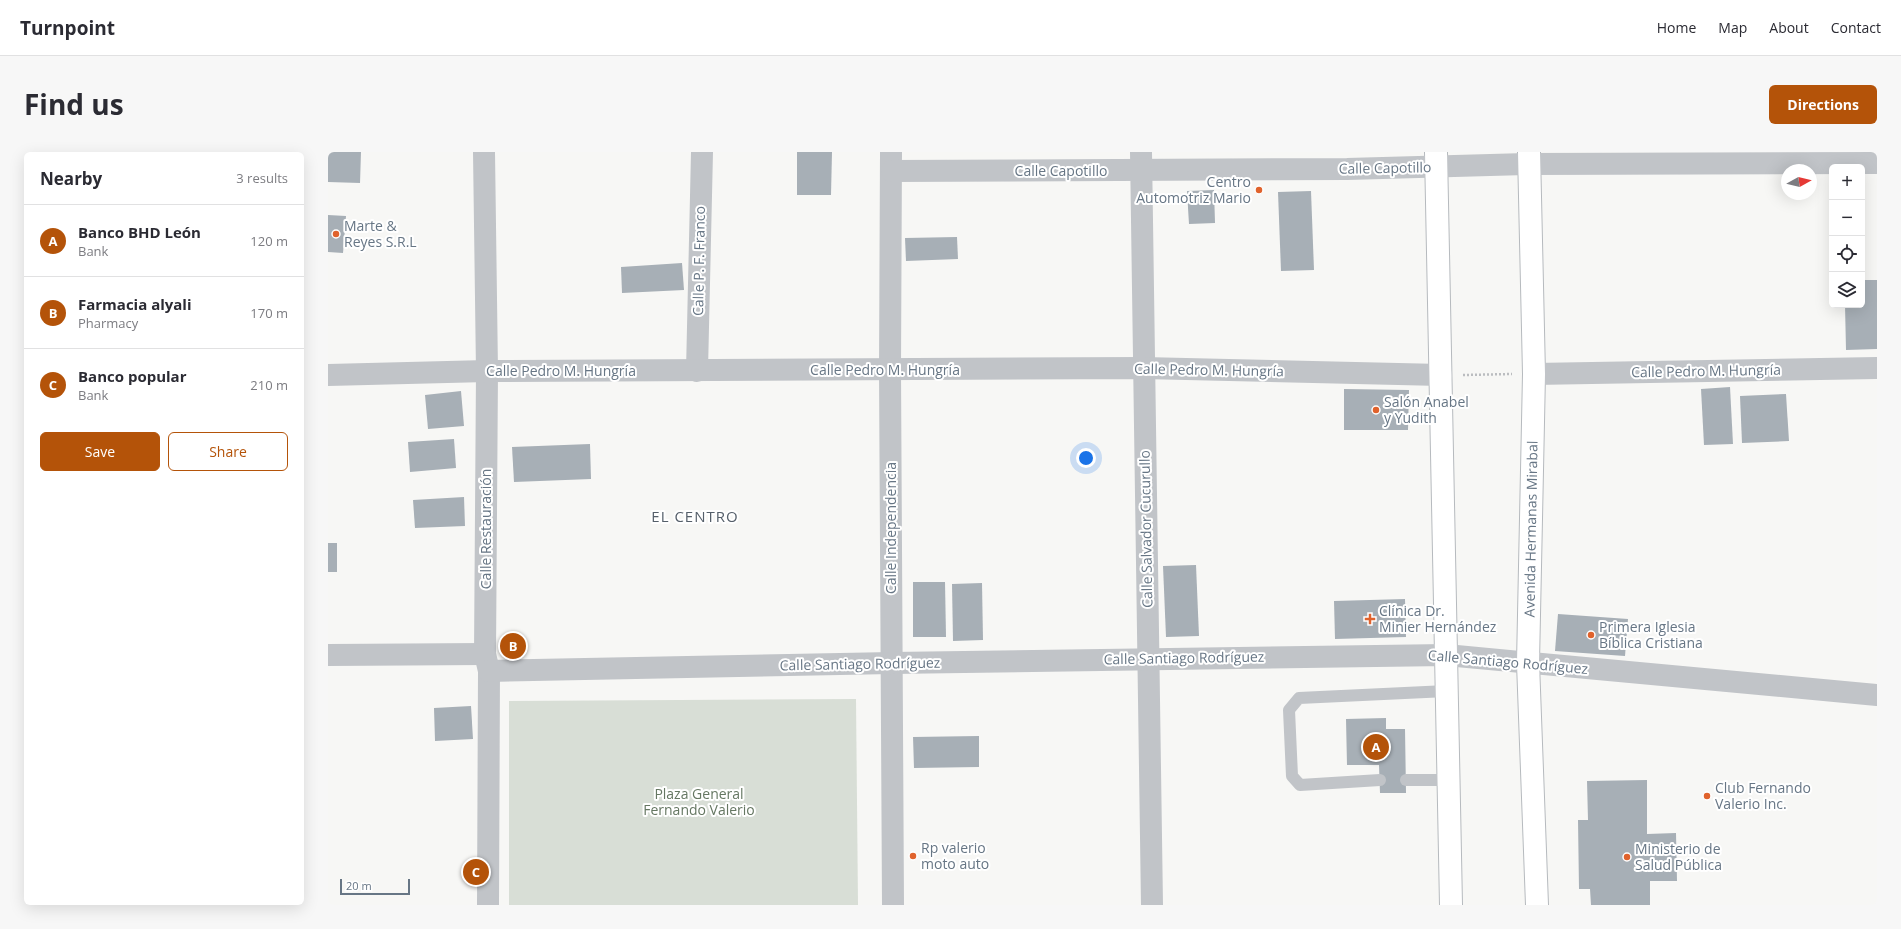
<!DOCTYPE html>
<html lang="en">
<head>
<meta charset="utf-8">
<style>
  body { margin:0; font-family:"Open Sans",sans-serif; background:#f7f7f7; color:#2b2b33 }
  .controls { position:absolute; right:12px; top:12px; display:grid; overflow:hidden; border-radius:6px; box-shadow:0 4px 16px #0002 }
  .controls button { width:36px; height:36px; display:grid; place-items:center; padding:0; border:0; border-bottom:1px solid #e1e1e2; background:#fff; color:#2b2b33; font:20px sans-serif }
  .compass { position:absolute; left:1453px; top:12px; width:36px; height:36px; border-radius:50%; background:#fff; box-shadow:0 4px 16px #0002; rotate:82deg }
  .scale { position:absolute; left:12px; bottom:10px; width:70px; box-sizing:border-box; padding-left:4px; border:2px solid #677685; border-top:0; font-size:11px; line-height:14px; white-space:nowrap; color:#677685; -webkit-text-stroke:3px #fff; paint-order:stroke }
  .you { position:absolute; left:758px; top:306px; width:14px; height:14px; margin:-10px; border:3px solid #fff; border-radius:50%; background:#1a73e8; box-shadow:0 0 0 6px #1a73e833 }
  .badge { display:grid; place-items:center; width:26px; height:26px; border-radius:50%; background:#b45309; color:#fff; font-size:13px; font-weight:700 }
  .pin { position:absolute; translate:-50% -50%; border:2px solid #fff; box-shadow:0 1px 4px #0006 }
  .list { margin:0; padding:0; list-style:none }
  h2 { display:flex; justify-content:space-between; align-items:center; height:52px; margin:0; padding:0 16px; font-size:17px }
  h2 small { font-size:13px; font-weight:400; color:#7c7c81 }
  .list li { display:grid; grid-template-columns:26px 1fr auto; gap:12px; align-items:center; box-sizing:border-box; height:72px; padding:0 16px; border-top:1px solid #e1e1e2 }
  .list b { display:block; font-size:15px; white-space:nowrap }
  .list p { margin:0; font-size:13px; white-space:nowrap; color:#7c7c81 }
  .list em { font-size:13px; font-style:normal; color:#7c7c81 }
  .actions { display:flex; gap:8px; padding:12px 16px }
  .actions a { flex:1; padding:9px 0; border:1px solid #b45309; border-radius:6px; text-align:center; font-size:14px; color:#b45309 }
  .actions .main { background:#b45309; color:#fff }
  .icon { flex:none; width:22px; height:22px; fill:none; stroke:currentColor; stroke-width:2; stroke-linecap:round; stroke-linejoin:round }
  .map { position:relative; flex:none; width:1549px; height:753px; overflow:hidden; border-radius:6px }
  header { display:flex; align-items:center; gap:24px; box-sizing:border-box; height:56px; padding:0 20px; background:#fff; border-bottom:1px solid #e1e1e2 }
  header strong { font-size:19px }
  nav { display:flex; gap:22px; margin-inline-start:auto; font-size:14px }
  .intro { display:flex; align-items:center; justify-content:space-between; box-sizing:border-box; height:96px; padding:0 24px }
  h1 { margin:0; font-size:28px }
  .button { padding:10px 18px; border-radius:6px; background:#b45309; color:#fff; font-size:14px; font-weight:700 }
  main { display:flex; gap:24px; padding:0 24px }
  aside { flex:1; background:#fff; border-radius:6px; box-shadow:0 4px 16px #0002 }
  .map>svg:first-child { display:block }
</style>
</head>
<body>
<header>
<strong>Turnpoint</strong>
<nav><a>Home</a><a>Map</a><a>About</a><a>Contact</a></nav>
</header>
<div class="intro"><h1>Find us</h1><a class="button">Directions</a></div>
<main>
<aside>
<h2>Nearby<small>3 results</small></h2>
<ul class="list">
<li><span class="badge">A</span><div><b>Banco BHD León</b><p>Bank</p></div><em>120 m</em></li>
<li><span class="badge">B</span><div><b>Farmacia alyali</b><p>Pharmacy</p></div><em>170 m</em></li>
<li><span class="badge">C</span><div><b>Banco popular</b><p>Bank</p></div><em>210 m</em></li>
</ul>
<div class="actions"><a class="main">Save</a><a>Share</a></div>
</aside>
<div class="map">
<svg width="1549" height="753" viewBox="0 0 1549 753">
  <rect width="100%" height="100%" fill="#f7f7f5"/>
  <!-- green -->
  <polygon fill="#d8ded6" points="528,547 530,753 181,753 181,549"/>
  <!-- building -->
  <g fill="#a7afb6">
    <polygon points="0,0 33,0 32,31 0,30"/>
    <polygon points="469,0 504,0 503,43 469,43"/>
    <polygon points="886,38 887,71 861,72 859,39"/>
    <polygon points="983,39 986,118 953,119 950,40"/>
    <polygon points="0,63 18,64 15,101 0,100"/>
    <polygon points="629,85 630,107 578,109 577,86"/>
    <polygon points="354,111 356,138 294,141 293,115"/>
    <polygon points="1534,128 1549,128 1549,197 1518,198 1517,153 1534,153"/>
    <polygon points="1402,235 1405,292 1376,293 1373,237"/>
    <polygon points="1016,237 1081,238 1080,278 1016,278"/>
    <polygon points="133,239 136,274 100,277 97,243"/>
    <polygon points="1458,242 1461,289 1414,291 1412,244"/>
    <polygon points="126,287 128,316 82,320 80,290"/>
    <polygon points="262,292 263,327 186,330 184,295"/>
    <polygon points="136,345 137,374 87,376 85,348"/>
    <rect x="0" y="391" width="9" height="29"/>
    <polygon points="868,413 871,484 838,485 835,414"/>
    <polygon points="585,430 617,430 618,485 585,485"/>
    <polygon points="654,431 655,488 625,489 624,432"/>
    <polygon points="1077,447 1078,485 1007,487 1006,449"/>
    <polygon points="1230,462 1300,467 1297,504 1227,499"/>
    <polygon points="143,554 145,587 107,589 106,556"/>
    <polygon points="1058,566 1058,577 1077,577 1078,641 1052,641 1051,613 1019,613 1018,567"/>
    <polygon points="651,584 651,615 586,616 585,585"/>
    <polygon points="1319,628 1319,682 1348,681 1349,729 1322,729 1322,753 1263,753 1262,737 1251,737 1250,668 1260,668 1259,629"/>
  </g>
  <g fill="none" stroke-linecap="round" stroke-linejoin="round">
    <defs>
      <g id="primary">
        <polyline points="1108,0 1123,753"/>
        <polyline points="1201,0 1206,222 1200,511 1209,753"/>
      </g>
    </defs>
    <!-- primary casing -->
    <use href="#primary" stroke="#b6babe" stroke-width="24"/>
    <!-- path -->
    <polyline stroke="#bbbdc0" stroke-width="2.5" stroke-dasharray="2 2" stroke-linecap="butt" points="1135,223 1184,222"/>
    <!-- service -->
    <g stroke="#c1c4c8" stroke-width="12">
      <polyline points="1052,628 972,633 964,624 961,558 971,546 1119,539"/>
      <polyline points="1078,628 1121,628"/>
    </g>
    <!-- minor -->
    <g stroke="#c1c4c8" stroke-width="22">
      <polyline points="156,0 159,219 157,502 161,519 160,753"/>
      <polyline points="563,0 562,218 565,753"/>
      <polyline points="813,0 824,753"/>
      <polyline points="564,19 1019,17 1201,12 1549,11"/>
      <polyline points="369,219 374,0"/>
      <polyline points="1206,222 1549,216"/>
      <polyline points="0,223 159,219 815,216 1113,223"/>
      <polyline points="0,503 157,502"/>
      <polyline points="161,519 564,511 1118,503 1549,543"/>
    </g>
    <!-- primary -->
    <use href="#primary" stroke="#fff" stroke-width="22"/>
  </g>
  <!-- markers -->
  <g fill="#e0622c" stroke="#fff" stroke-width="1.5">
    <circle cx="931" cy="38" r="4"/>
    <circle cx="8" cy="82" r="4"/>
    <circle cx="1048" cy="258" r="4"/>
    <path d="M1040 461h4v4h4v4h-4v4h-4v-4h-4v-4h4z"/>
    <circle cx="1263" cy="483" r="4"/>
    <circle cx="1379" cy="644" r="4"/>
    <circle cx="585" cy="704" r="4"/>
    <circle cx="1299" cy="705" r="4"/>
  </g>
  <g text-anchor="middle" stroke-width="4" stroke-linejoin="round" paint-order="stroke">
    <!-- street labels -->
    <g font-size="14" fill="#677685" stroke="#fff">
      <text transform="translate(1057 16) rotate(-1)" y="5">Calle Capotillo</text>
      <text x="733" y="24">Calle Capotillo</text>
      <text transform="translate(371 109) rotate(-89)" y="5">Calle P. F. Franco</text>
      <text x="557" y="223">Calle Pedro M. Hungría</text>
      <text transform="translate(881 218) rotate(1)" y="5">Calle Pedro M. Hungría</text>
      <text x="233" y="224">Calle Pedro M. Hungría</text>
      <text transform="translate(1378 219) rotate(-1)" y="5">Calle Pedro M. Hungría</text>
      <text transform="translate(563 376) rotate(-90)" y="5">Calle Independencia</text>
      <text transform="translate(158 377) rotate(-90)" y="5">Calle Restauración</text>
      <text transform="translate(818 377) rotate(-91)" y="5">Calle Salvador Cucurullo</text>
      <text transform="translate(1203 377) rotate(-89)" y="5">Avenida Hermanas Mirabal</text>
      <text transform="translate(856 506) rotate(-1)" y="5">Calle Santiago Rodríguez</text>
      <text transform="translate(1180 510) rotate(5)" y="5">Calle Santiago Rodríguez</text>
      <text transform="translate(532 512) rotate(-1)" y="5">Calle Santiago Rodríguez</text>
    </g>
    <!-- poi labels -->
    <g font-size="14" fill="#677685" stroke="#fff" text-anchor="start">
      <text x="923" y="35" text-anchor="end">Centro<tspan x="923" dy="16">Automotriz Mario</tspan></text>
      <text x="16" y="79">Marte &amp;<tspan x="16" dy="16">Reyes S.R.L</tspan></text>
      <text x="1056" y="255">Salón Anabel<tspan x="1056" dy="16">y Yudith</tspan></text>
      <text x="1051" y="464">Clínica Dr.<tspan x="1051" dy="16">Minier Hernández</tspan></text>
      <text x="1271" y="480">Primera Iglesia<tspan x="1271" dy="16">Bíblica Cristiana</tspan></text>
      <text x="1387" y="641">Club Fernando<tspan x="1387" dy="16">Valerio Inc.</tspan></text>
      <text x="593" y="701">Rp valerio<tspan x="593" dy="16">moto auto</tspan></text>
      <text x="1307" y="702">Ministerio de<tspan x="1307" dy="16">Salud Pública</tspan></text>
    </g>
    <!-- park labels -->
    <g font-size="14" fill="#657762" stroke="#fff">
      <text x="371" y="647">Plaza General<tspan x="371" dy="16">Fernando Valerio</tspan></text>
    </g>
    <!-- neighbourhood labels -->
    <g font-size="15" letter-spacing="1" fill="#555f6a" stroke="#fff">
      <text x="367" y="370">EL CENTRO</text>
    </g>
  </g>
</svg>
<div class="controls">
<button>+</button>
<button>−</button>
<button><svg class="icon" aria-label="locate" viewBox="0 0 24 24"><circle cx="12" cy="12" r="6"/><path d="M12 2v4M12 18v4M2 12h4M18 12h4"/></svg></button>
<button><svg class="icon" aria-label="layers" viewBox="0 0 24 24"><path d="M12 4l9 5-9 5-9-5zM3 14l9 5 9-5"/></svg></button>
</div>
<svg class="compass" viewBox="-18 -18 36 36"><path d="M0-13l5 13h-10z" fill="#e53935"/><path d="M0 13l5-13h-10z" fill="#7c7c81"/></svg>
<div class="scale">20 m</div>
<div class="you"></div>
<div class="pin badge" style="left:1048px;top:595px">A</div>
<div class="pin badge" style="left:185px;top:494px">B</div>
<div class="pin badge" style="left:148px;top:720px">C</div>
</div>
</main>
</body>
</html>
